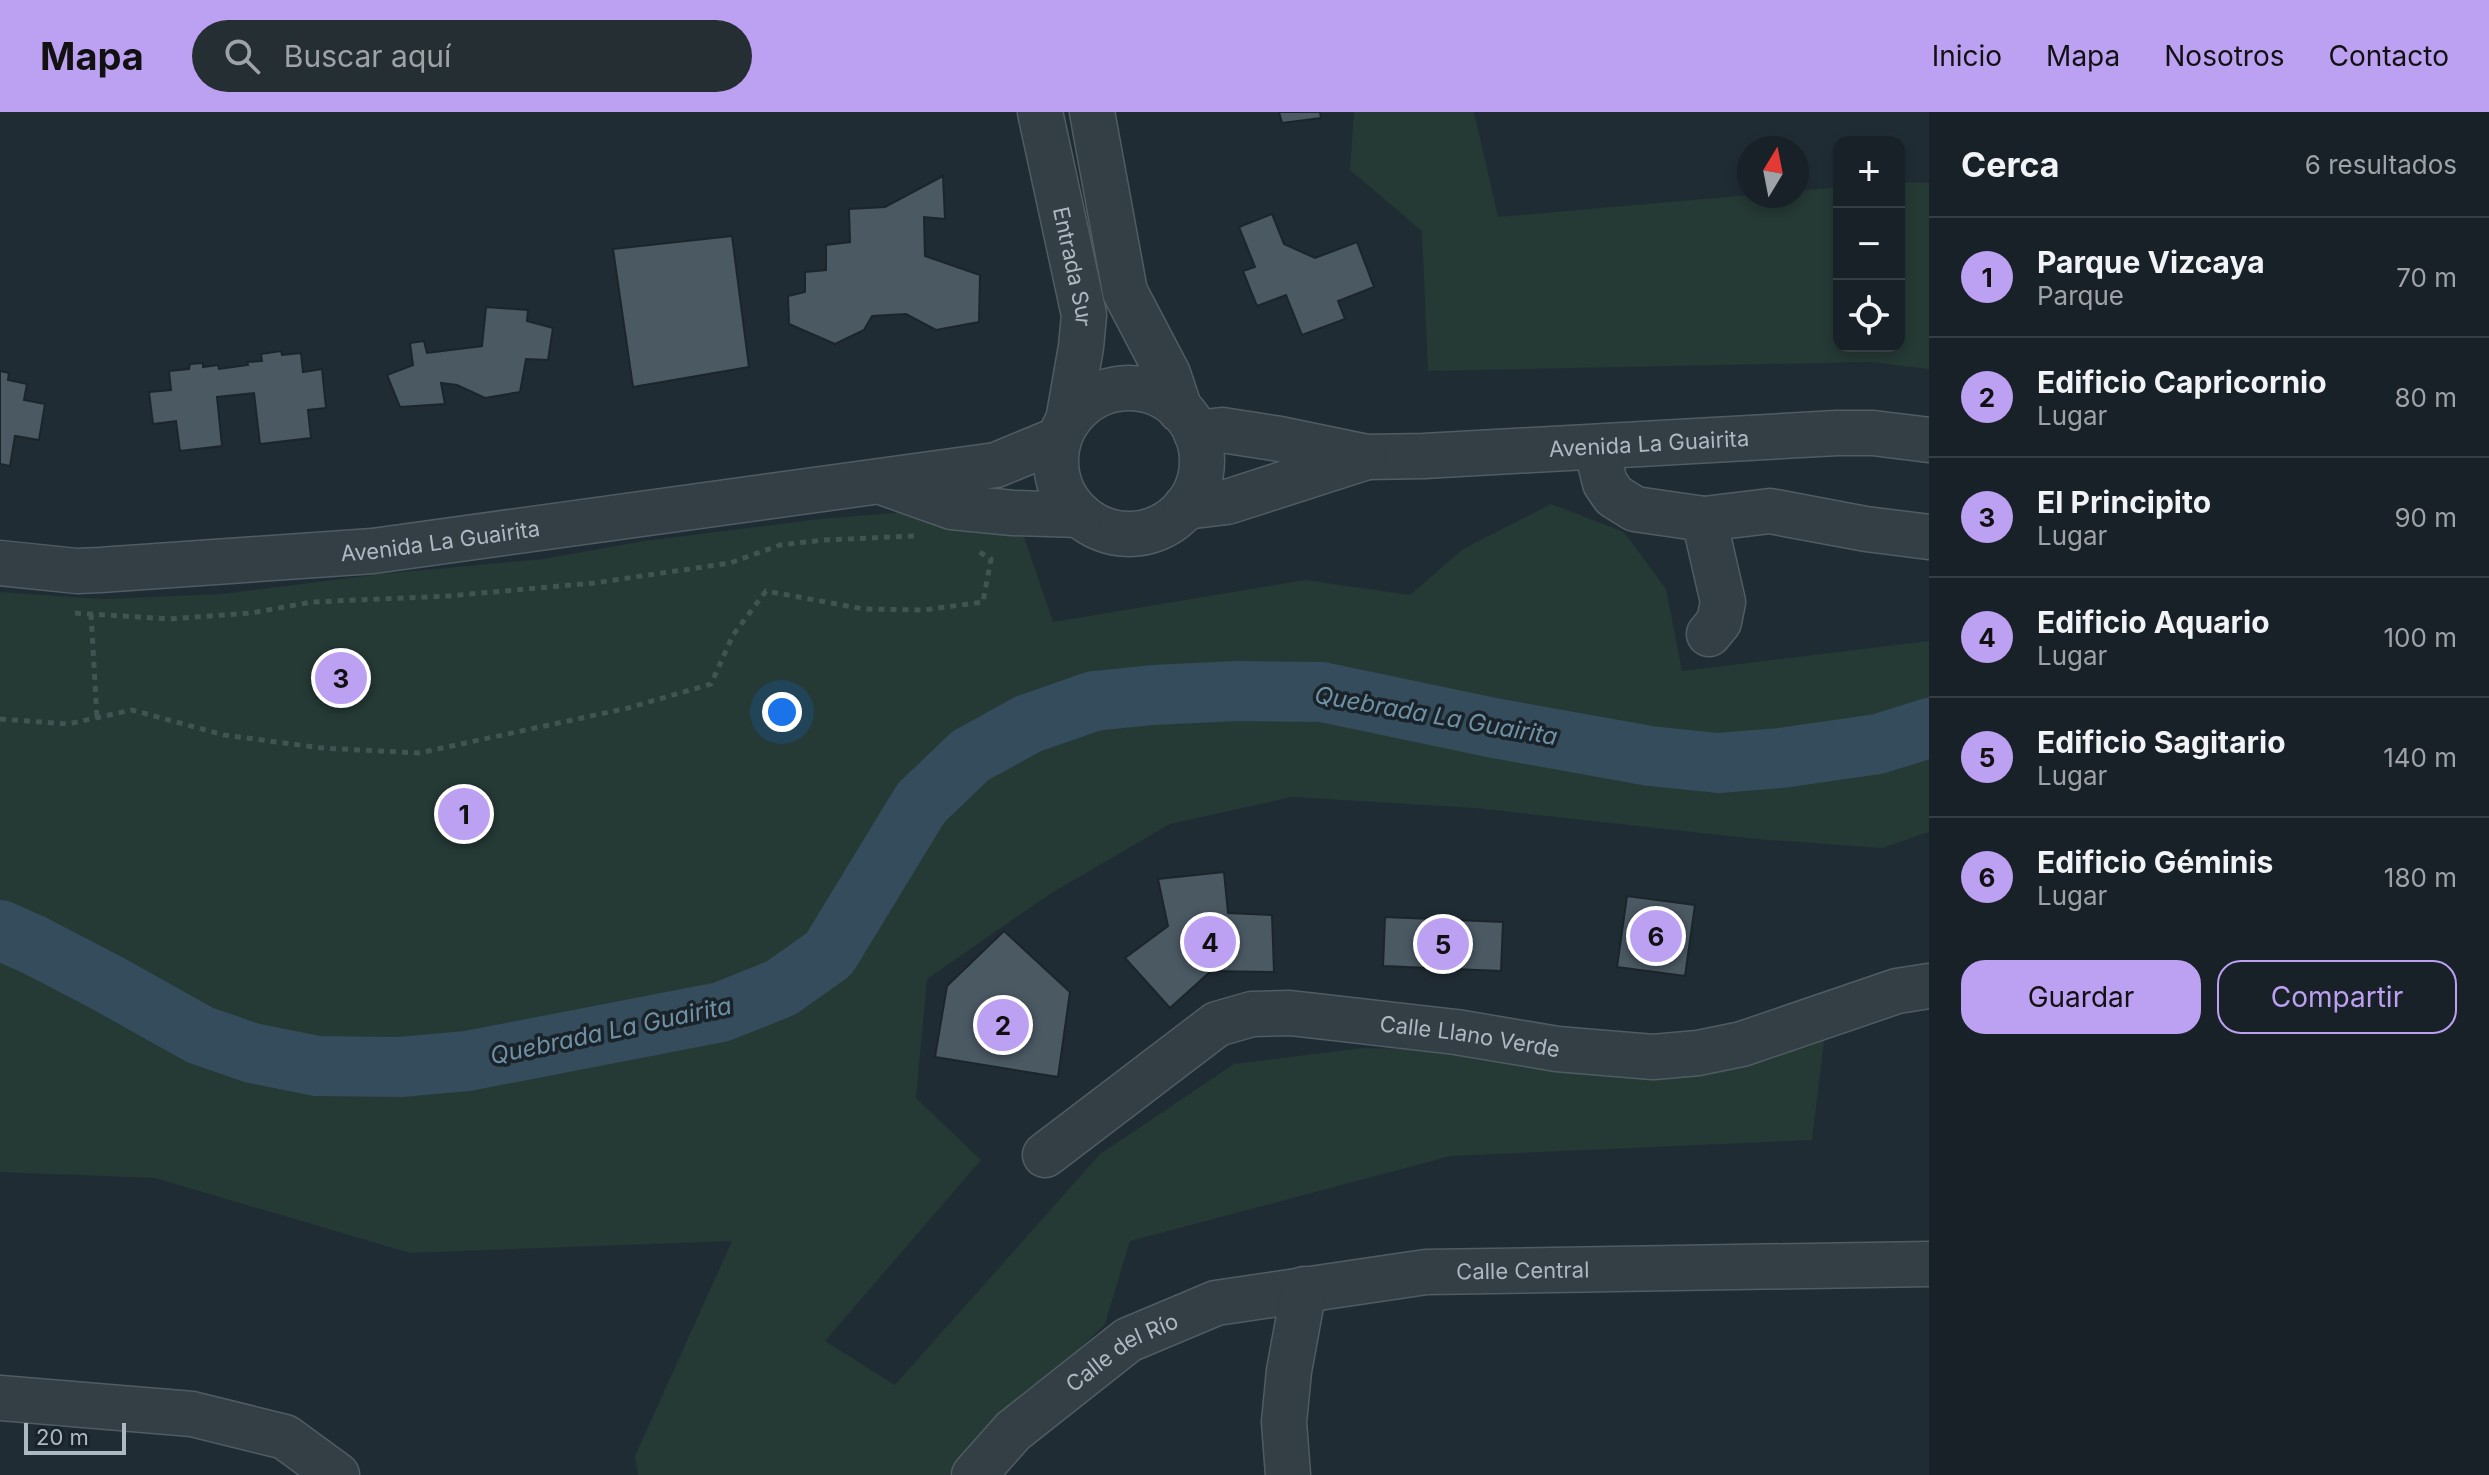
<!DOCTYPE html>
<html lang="es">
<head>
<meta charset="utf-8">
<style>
  body { margin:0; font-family:Inter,sans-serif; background:#252e33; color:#f1f3f6 }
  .controls { position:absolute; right:24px; top:24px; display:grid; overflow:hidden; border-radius:16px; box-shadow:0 4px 12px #0003 }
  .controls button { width:72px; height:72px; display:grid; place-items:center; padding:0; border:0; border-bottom:2px solid #363e44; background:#182127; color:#f1f3f6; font:40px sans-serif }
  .compass { position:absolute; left:1737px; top:24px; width:72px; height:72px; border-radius:50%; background:#182127; box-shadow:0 4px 12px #0003; rotate:10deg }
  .scale { position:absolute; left:24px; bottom:20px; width:102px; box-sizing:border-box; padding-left:8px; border:4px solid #adb9c2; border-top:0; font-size:22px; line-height:28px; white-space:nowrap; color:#adb9c2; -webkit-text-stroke:6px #192329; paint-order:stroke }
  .you { position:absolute; left:782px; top:600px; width:28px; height:28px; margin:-20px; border:6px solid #fff; border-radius:50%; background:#1a73e8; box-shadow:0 0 0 12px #1a73e833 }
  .badge { display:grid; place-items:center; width:52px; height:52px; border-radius:50%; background:#bca0f2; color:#111; font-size:26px; font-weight:700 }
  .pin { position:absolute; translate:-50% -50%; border:4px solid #fff; box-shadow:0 2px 8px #0006 }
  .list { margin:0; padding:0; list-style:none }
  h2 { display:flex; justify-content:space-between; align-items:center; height:104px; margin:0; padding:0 32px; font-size:34px }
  h2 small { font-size:26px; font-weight:400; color:#9fa3a7 }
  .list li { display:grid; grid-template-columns:52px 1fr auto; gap:24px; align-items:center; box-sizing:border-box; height:120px; padding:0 32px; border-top:2px solid #363e44 }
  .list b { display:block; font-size:30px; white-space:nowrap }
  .list p { margin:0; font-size:26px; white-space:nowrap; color:#9fa3a7 }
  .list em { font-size:26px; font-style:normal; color:#9fa3a7 }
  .actions { display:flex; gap:16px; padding:24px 32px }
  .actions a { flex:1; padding:18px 0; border:2px solid #bca0f2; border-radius:24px; text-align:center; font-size:28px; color:#bca0f2 }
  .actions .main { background:#bca0f2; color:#111 }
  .icon { flex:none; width:44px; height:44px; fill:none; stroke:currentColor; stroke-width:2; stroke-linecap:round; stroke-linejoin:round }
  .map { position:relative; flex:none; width:1929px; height:1363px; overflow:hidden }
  header { display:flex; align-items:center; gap:48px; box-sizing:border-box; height:112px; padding:0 40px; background:#bca0f2; color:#111 }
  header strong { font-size:38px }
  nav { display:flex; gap:44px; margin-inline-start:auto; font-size:28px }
  .search { width:560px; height:72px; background:#252e33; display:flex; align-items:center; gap:20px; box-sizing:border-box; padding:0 28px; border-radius:44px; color:#9fa3a7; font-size:30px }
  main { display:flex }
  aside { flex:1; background:#182127 }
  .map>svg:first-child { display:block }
</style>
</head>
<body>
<header>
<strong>Mapa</strong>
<div class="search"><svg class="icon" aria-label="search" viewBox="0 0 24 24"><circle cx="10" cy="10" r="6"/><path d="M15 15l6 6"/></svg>Buscar aquí</div>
<nav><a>Inicio</a><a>Mapa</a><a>Nosotros</a><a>Contacto</a></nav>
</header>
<main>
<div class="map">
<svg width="1929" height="1363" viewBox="0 0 1929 1363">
  <rect width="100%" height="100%" fill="#202c34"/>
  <!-- green -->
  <g fill="#253935">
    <polygon points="1354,0 1474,0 1498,105 1749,83 1797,84 1797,79 1839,75 1839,234 1899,234 1899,70 1929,71 1929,257 1871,250 1428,259 1422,119 1350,58"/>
    <polygon points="1551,392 1624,420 1666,477 1682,559 1929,529 1929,720 1882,736 1756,727 1475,696 1292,685 1170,712 1050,782 927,867 916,986 981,1048 825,1229 895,1273 1100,1042 1234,952 1363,936 1455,938 1825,922 1812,1028 1451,1044 1130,1129 1105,1212 949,1363 638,1363 635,1344 732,1129 410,1141 155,1066 0,1060 0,480 103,487 222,482 381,462 543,447 644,429 819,407 930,398 1022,419 1053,510 1305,468 1410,483 1463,437"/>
  </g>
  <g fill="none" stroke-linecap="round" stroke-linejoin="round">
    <!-- river -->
    <polyline stroke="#344c5b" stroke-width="60" points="0,818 36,834 107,871 200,923 252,941 317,954 400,955 467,949 721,900 781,876 829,842 921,691 970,644 1028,612 1094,589 1153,583 1237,579 1322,580 1494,616 1650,644 1718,651 1781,646 1878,632 1929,616"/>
  </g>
  <!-- building -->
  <g fill="#4b5963" stroke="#1b252b" stroke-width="2">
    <polygon points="1279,0 1320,0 1321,6 1282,11"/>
    <polygon points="943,64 945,107 924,105 925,144 980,163 979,210 936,218 906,202 872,204 864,218 835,232 789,212 788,184 805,180 805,160 826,158 826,133 850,130 849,97 885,95"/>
    <polygon points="1272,102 1284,132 1315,146 1357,130 1374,175 1338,189 1345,207 1302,223 1286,183 1257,194 1243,159 1255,155 1239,115"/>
    <polygon points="732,124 749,255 633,275 613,137"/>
    <polygon points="486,195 528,198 527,209 553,216 548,248 526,247 520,280 485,286 457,273 441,271 445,292 400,295 387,263 413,253 410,231 424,229 427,241 482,234"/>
    <polygon points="281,239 282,243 301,241 303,260 322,257 326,296 308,298 311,326 260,332 254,281 217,285 222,334 180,339 176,309 153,312 149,280 171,278 169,259 189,257 190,252 203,251 203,255 218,253 219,257 248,253 247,250 262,249 261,242"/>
    <polygon points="0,259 9,261 8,268 27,272 24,288 45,292 39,328 15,324 10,354 0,352"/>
    <polygon points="1224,760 1228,801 1272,803 1274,860 1211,859 1170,896 1125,846 1168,814 1158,767"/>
    <polygon points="1627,784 1695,793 1685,864 1617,855"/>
    <polygon points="1385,805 1503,810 1501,859 1383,854"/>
    <polygon points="1004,819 1070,880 1058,965 935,945 947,874"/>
  </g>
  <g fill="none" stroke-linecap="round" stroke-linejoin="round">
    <defs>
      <g id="minor">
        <path id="s1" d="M 1040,0 L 1084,203 L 1081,235 L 1068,309"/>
        <polyline points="1092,0 1125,180 1168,262 1180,298"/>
        <circle cx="1129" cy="349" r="73"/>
        <path id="s2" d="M 1196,321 L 1222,318 L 1280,327 L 1367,345 L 1424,344 L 1837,321 L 1873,321 L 1929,328"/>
        <polyline points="1596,335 1605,371 1614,384 1635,397 1704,407 1770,399 1866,417 1929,425"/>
        <polyline points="887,372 952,395 1013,401 1080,403"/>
        <polyline points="1185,395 1227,390 1364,346"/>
        <polyline points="1704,407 1723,490 1719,510 1709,522"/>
        <path id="s3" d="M 0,451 L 77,459 L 100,458 L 373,439 L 996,353 L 1059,327"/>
        <path id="s4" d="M 1045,1043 L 1217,912 L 1252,902 L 1290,901 L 1456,920 L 1557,937 L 1653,945 L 1698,941 L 1742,932 L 1897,879 L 1929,874"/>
        <polyline points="0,1286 192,1302 285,1325 337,1363"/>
        <path id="s5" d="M 974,1363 L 1013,1319 L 1128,1228 L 1216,1191 L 1426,1160 L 1929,1152"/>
        <polyline points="1288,1363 1284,1310 1289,1259 1304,1177"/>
      </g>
    </defs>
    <!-- minor casing -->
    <use href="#minor" stroke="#505c63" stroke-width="47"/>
    <!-- path -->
    <g stroke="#415452" stroke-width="5" stroke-dasharray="6 6" stroke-linecap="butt">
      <polyline points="75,501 169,507 251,501 312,490 448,484 594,471 730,451 780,433 825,428 914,424"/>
      <polyline points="91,502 97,606"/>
      <polyline points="0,607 68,612 132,598 224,623 322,636 419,641 628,596 711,572 733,523 766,479 864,497 924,498 983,490 991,447 976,438"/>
    </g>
    <!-- minor -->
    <use href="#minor" stroke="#333e45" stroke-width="44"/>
  </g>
  <g text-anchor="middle" stroke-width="7" stroke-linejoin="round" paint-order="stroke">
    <!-- street labels -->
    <g font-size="22" fill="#adb9c2" stroke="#192329">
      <text dy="8" stroke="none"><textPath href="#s1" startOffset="158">Entrada Sur</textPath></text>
      <text dy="8" stroke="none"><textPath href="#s2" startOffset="456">Avenida La Guairita</textPath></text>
      <text dy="8" stroke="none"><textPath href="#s3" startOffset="442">Avenida La Guairita</textPath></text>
      <text dy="8" stroke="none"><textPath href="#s4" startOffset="472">Calle Llano Verde</textPath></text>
      <text dy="8" stroke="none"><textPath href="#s5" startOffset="610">Calle Central</textPath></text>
      <text dy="8" stroke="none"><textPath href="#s5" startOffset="194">Calle del Río</textPath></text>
    </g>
    <!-- water labels -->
    <g font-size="24" font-style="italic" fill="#6f91a5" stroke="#192329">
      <text transform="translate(1436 604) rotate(10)" y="8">Quebrada La Guairita</text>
      <text transform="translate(611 919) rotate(-12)" y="8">Quebrada La Guairita</text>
    </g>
  </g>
</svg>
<div class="controls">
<button>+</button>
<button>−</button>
<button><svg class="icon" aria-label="locate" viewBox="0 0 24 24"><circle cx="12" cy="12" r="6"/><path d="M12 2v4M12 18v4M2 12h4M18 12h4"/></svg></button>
</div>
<svg class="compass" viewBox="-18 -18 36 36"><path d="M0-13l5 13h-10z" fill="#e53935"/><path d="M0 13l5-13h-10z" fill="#9fa3a7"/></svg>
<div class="scale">20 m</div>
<div class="you"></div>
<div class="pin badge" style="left:464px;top:702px">1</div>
<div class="pin badge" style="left:1003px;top:913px">2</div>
<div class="pin badge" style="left:341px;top:566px">3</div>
<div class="pin badge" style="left:1210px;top:830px">4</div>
<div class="pin badge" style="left:1443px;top:832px">5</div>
<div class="pin badge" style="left:1656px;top:824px">6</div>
</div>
<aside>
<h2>Cerca<small>6 resultados</small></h2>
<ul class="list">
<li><span class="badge">1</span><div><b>Parque Vizcaya</b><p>Parque</p></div><em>70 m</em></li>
<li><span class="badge">2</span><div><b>Edificio Capricornio</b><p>Lugar</p></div><em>80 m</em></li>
<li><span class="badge">3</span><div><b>El Principito</b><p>Lugar</p></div><em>90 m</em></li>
<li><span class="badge">4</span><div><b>Edificio Aquario</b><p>Lugar</p></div><em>100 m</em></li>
<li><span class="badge">5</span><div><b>Edificio Sagitario</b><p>Lugar</p></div><em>140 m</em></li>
<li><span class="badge">6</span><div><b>Edificio Géminis</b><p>Lugar</p></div><em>180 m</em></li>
</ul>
<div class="actions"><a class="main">Guardar</a><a>Compartir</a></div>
</aside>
</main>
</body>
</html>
